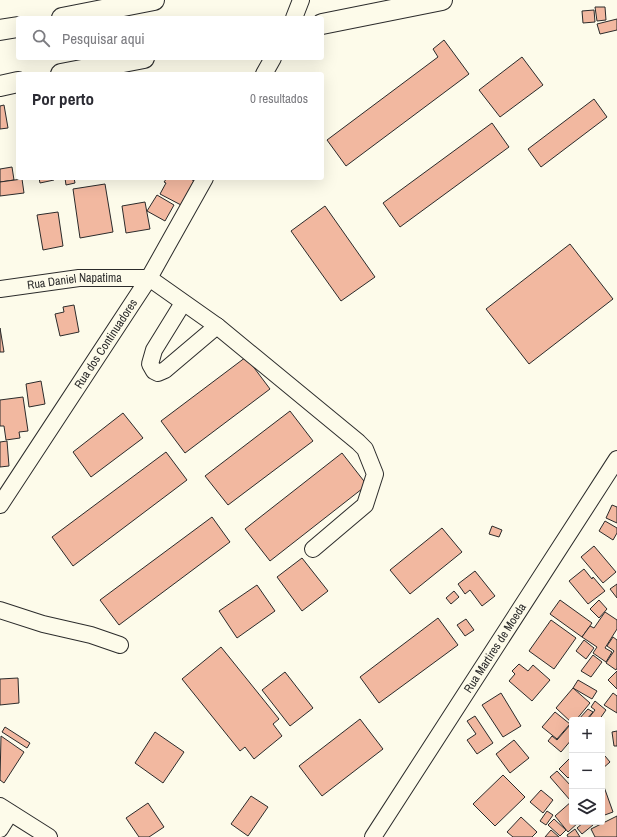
<!DOCTYPE html>
<html lang="pt">
<head>
<meta charset="utf-8">
<style>
  body { margin:0; font-family:"Archivo Narrow",sans-serif; background:#f2f2f3; color:#2b2b33 }
  .controls { position:absolute; right:12px; bottom:12px; display:grid; overflow:hidden; border-radius:4px; box-shadow:0 4px 16px #0002 }
  .controls button { width:36px; height:36px; display:grid; place-items:center; padding:0; border:0; border-bottom:1px solid #e1e1e2; background:#fff; color:#2b2b33; font:20px sans-serif }
  .list { margin:0; padding:0; list-style:none }
  h2 { display:flex; justify-content:space-between; align-items:center; height:52px; margin:0; padding:0 16px; font-size:17px }
  h2 small { font-size:13px; font-weight:400; color:#7c7c81 }
  .icon { flex:none; width:22px; height:22px; fill:none; stroke:currentColor; stroke-width:2; stroke-linecap:round; stroke-linejoin:round }
  .map { position:relative; flex:none; width:617px; height:837px; overflow:hidden }
  .search { position:absolute; background:#fff; box-shadow:0 4px 16px #0002; left:16px; top:16px; width:308px; height:44px; display:flex; align-items:center; gap:10px; box-sizing:border-box; padding:0 14px; border-radius:4px; color:#7c7c81; font-size:15px }
  .panel { position:absolute; background:#fff; box-shadow:0 4px 16px #0002; left:16px; top:72px; width:308px; height:108px; border-radius:4px }
  .map>svg:first-child { display:block }
</style>
</head>
<body>
<div class="map">
<svg width="617" height="837" viewBox="0 0 617 837">
  <rect width="100%" height="100%" fill="#fdfbea"/>
  <!-- building -->
  <g fill="#f2b8a0" stroke="#2b2b2b">
    <polygon points="595,7 605,7 606,20 597,21"/>
    <polygon points="594,10 595,22 583,23 582,11"/>
    <polygon points="617,19 617,30 600,34 597,24"/>
    <polygon points="444,40 469,74 346,166 327,140 438,57 433,49"/>
    <polygon points="522,57 543,85 500,117 479,90"/>
    <polygon points="594,99 607,117 541,167 528,149"/>
    <polygon points="4,105 8,128 0,129 0,106"/>
    <polygon points="492,123 509,147 400,227 383,203"/>
    <polygon points="12,167 14,180 0,182 0,169"/>
    <polygon points="39,178 54,178 54,180 40,183"/>
    <polygon points="65,178 74,178 75,183 66,185"/>
    <polygon points="167,178 189,178 194,181 181,205 160,194 166,183 164,182"/>
    <polygon points="22,179 24,193 0,196 0,182"/>
    <polygon points="105,184 113,232 80,238 73,189"/>
    <polygon points="157,195 174,205 165,221 147,211"/>
    <polygon points="145,202 150,229 126,233 122,206"/>
    <polygon points="325,206 375,277 341,301 291,231"/>
    <polygon points="58,212 63,246 43,250 37,215"/>
    <polygon points="570,244 613,299 529,364 486,309"/>
    <polygon points="74,305 79,332 60,336 55,314 64,312 63,307"/>
    <polygon points="0,328 4,352 0,352"/>
    <polygon points="246,357 270,389 185,453 161,421"/>
    <polygon points="41,381 45,404 29,407 26,384"/>
    <polygon points="23,397 28,431 19,432 20,438 6,440 4,426 0,426 0,400"/>
    <polygon points="290,411 313,441 228,505 205,476"/>
    <polygon points="123,413 143,438 91,477 73,452"/>
    <polygon points="7,441 9,466 0,467 0,442"/>
    <polygon points="166,452 187,480 73,566 52,537"/>
    <polygon points="342,453 367,485 270,561 245,529"/>
    <polygon points="612,505 617,507 617,523 606,518"/>
    <polygon points="212,517 230,542 119,625 100,600"/>
    <polygon points="605,521 617,528 617,533 613,540 599,531"/>
    <polygon points="492,526 502,530 499,537 489,534"/>
    <polygon points="442,528 462,552 410,594 390,570"/>
    <polygon points="594,546 616,572 603,583 581,557"/>
    <polygon points="302,558 328,591 302,611 277,577"/>
    <polygon points="584,569 592,579 593,577 605,591 588,604 569,581"/>
    <polygon points="475,571 495,596 482,606 470,590 465,594 458,584"/>
    <polygon points="617,584 617,598 610,589"/>
    <polygon points="257,585 275,611 237,638 219,611"/>
    <polygon points="454,591 459,597 451,604 446,598"/>
    <polygon points="560,600 592,623 582,637 550,614"/>
    <polygon points="599,600 607,609 599,618 590,609"/>
    <polygon points="605,612 617,620 617,629 605,648 612,652 606,662 593,653 597,647 582,637 590,626 594,628"/>
    <polygon points="438,618 458,645 379,703 360,677"/>
    <polygon points="466,619 474,630 465,636 457,625"/>
    <polygon points="551,620 576,638 554,669 529,651"/>
    <polygon points="613,637 617,640 617,668 616,670 606,663 614,651 607,646"/>
    <polygon points="584,640 594,648 586,659 576,651"/>
    <polygon points="221,647 279,719 273,724 282,736 254,759 245,747 240,751 182,679"/>
    <polygon points="593,655 602,662 591,677 581,671"/>
    <polygon points="519,664 528,671 533,665 550,680 532,701 509,681 515,674 512,671"/>
    <polygon points="617,671 617,689 608,680"/>
    <polygon points="285,672 313,708 290,726 262,690"/>
    <polygon points="18,678 19,703 0,705 0,679"/>
    <polygon points="578,680 597,691 592,699 573,688"/>
    <polygon points="573,688 590,703 576,720 572,720 572,723 556,708"/>
    <polygon points="501,693 521,726 503,737 482,705"/>
    <polygon points="613,693 617,696 617,713 604,705"/>
    <polygon points="595,701 606,710 599,720 590,720 588,719 595,710 591,707"/>
    <polygon points="588,709 593,712 586,720 578,720"/>
    <polygon points="555,712 570,724 557,739 542,727"/>
    <polygon points="475,716 493,743 477,754 467,740 476,734 467,721"/>
    <polygon points="360,719 383,749 322,796 299,766"/>
    <polygon points="570,725 572,727 572,739 561,752 548,741 552,736 557,740"/>
    <polygon points="5,727 30,743 27,748 2,732"/>
    <polygon points="617,731 617,746 614,746 612,732"/>
    <polygon points="155,732 184,752 163,783 135,763"/>
    <polygon points="1,736 24,752 4,783 0,780"/>
    <polygon points="514,740 529,758 510,773 496,754"/>
    <polygon points="605,756 610,762 602,769 602,759"/>
    <polygon points="571,757 572,774 568,778 559,769"/>
    <polygon points="557,771 572,787 572,799 570,800 550,777"/>
    <polygon points="503,775 525,797 495,826 473,804"/>
    <polygon points="602,784 603,784 613,812 602,816"/>
    <polygon points="541,790 553,800 543,813 530,802"/>
    <polygon points="251,796 268,807 248,836 231,824"/>
    <polygon points="572,801 572,822 579,822 568,832 555,816"/>
    <polygon points="148,803 164,827 149,837 139,837 126,818"/>
    <polygon points="547,811 553,815 546,825 540,821"/>
    <polygon points="617,816 617,837 595,837 591,829"/>
    <polygon points="521,817 537,832 532,837 513,837 507,832"/>
    <polygon points="554,819 566,830 560,836 548,825"/>
    <polygon points="584,822 591,822 593,825 582,834 577,828"/>
    <polygon points="575,829 580,837 568,837 567,835"/>
    <polygon points="551,830 559,837 545,837"/>
  </g>
  <g fill="none" stroke-linecap="round" stroke-linejoin="round">
    <defs>
      <g id="minor">
        <polyline points="294,18 301,0"/>
        <polyline points="264,74 273,58"/>
        <path id="s1" d="M 0,289 L 79,278 L 149,278 L 217,326 L 358,442 L 365,449 L 375,474 L 365,505 L 313,549"/>
        <polyline points="183,303 154,350 150,364 154,371 158,373 165,370 217,326"/>
        <path id="s2" d="M 0,505 L 149,278 L 205,178"/>
        <polyline points="0,610 43,624 91,635 120,645"/>
        <polyline points="0,806 49,837"/>
        <polyline points="0,829 10,813"/>
        <path id="s3" d="M 373,837 L 617,459"/>
      </g>
      <g id="major">
        <polyline points="62,18 154,0"/>
        <polyline points="322,24 442,0"/>
        <polyline points="0,30 18,27"/>
        <polyline points="61,74 144,58"/>
        <polyline points="0,86 18,82"/>
      </g>
    </defs>
    <!-- minor casing -->
    <use href="#minor" stroke="#2b2b2b" stroke-width="18"/>
    <!-- major casing -->
    <use href="#major" stroke="#2b2b2b" stroke-width="22"/>
    <!-- minor -->
    <use href="#minor" stroke="#fdfbea" stroke-width="16"/>
    <!-- major -->
    <use href="#major" stroke="#fdfbea" stroke-width="20"/>
  </g>
  <g text-anchor="middle" stroke-width="3" stroke-linejoin="round" paint-order="stroke">
    <!-- street labels -->
    <g font-size="12" fill="#2b2b2b" stroke="#fdfbea">
      <text dy="4" stroke="none"><textPath href="#s1" startOffset="75">Rua Daniel Napatima</textPath></text>
      <text dy="4" stroke="none"><textPath href="#s2" startOffset="193">Rua dos Continuadores</textPath></text>
      <text dy="4" stroke="none"><textPath href="#s3" startOffset="225">Rua Martires de Moeda</textPath></text>
    </g>
  </g>
</svg>
<div class="controls">
<button>+</button>
<button>−</button>
<button><svg class="icon" aria-label="layers" viewBox="0 0 24 24"><path d="M12 4l9 5-9 5-9-5zM3 14l9 5 9-5"/></svg></button>
</div>
<div class="search"><svg class="icon" aria-label="search" viewBox="0 0 24 24"><circle cx="10" cy="10" r="6"/><path d="M15 15l6 6"/></svg>Pesquisar aqui</div>
<section class="panel">
<h2>Por perto<small>0 resultados</small></h2>
<ul class="list">
</ul>
</section>
</div>
</body>
</html>
